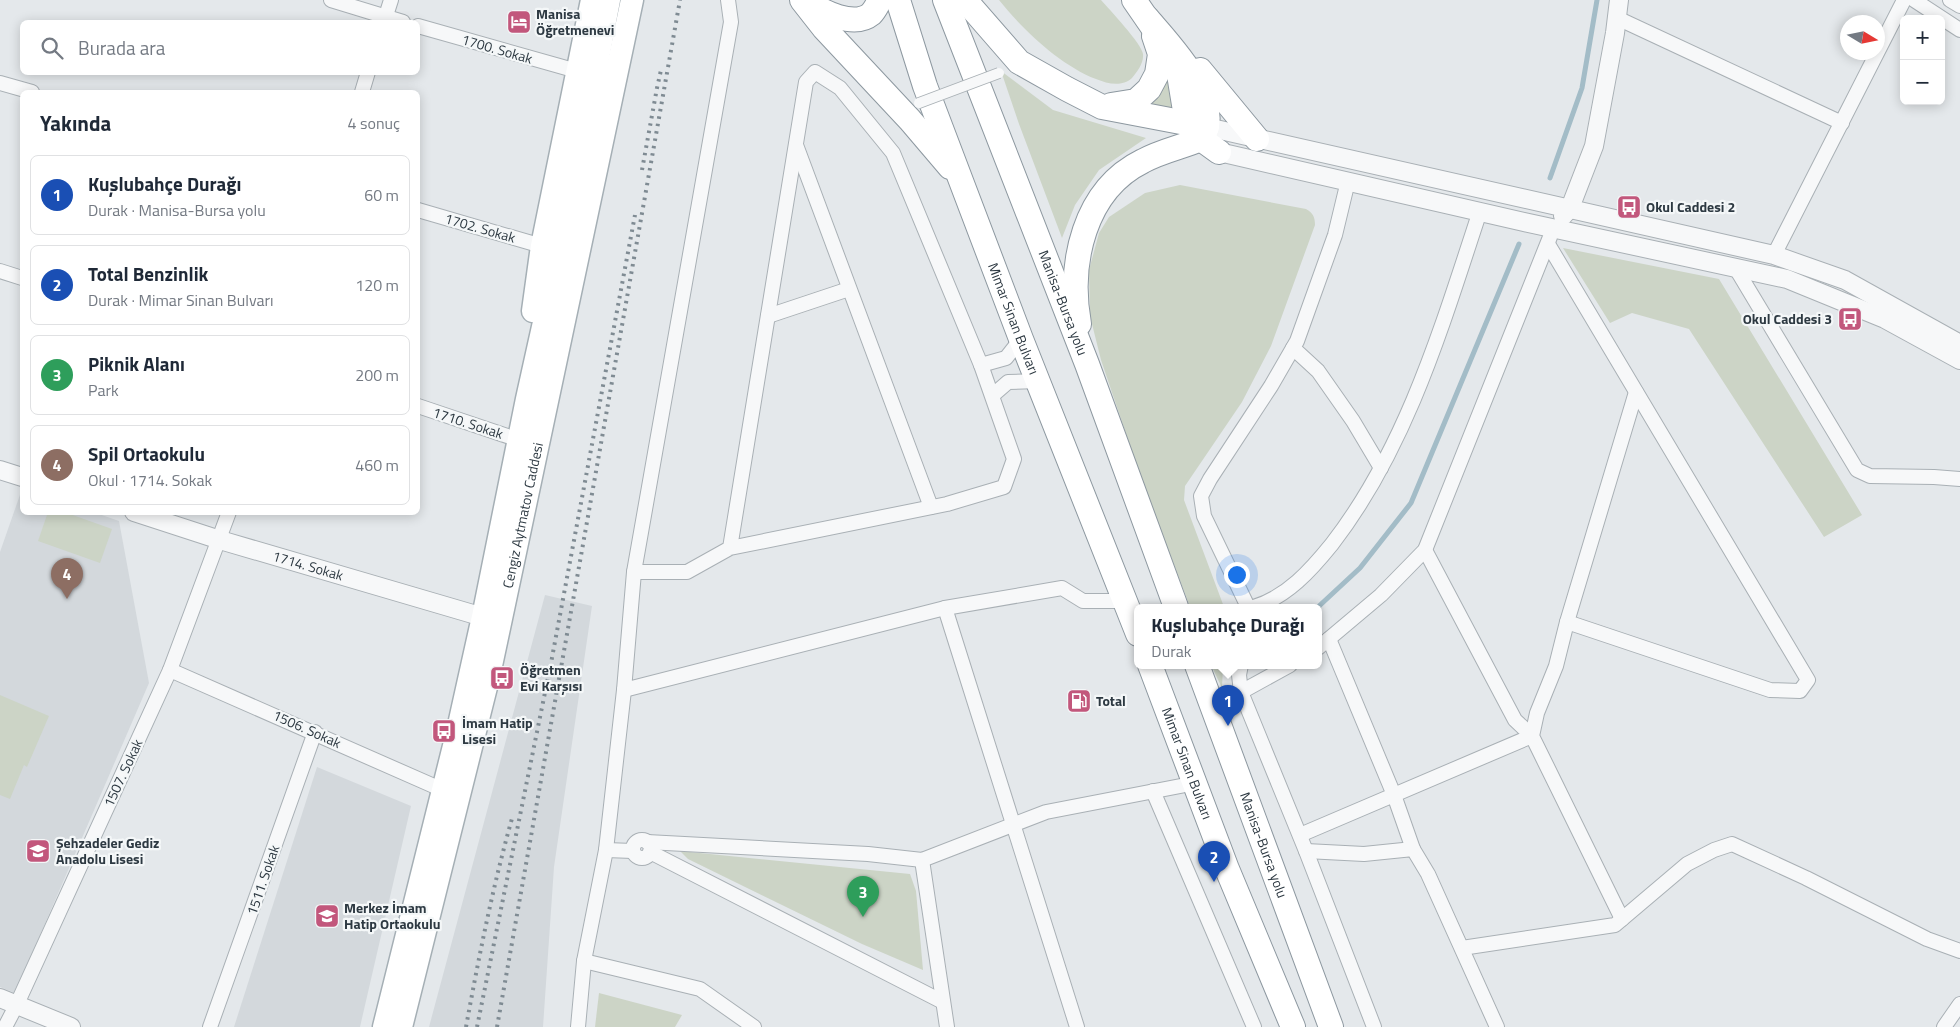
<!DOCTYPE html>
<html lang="tr">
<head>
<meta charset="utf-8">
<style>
  body { margin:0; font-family:"Titillium Web",sans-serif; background:#f2f2f3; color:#1f2937 }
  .controls { position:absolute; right:15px; top:15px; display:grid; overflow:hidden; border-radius:8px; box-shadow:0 2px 12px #0003 }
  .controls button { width:45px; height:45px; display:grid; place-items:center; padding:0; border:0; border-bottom:1px solid #e0e1e3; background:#fff; color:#1f2937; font:25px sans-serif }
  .compass { position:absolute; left:1840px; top:15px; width:45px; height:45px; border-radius:50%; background:#fff; box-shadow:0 2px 12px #0003; rotate:100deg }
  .you { position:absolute; left:1236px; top:574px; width:18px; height:18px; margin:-12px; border:4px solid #fff; border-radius:50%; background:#1a73e8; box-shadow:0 0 0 8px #1a73e833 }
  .badge { display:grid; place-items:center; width:32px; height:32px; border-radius:50%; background:#c2577c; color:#fff; font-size:16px; font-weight:700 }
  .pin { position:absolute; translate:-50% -41px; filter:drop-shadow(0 1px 2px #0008) }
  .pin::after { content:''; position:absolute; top:26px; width:18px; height:15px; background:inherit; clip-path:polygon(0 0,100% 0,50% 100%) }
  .popup { position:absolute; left:1134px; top:604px; width:188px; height:65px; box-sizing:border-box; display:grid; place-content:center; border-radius:8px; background:#fff; filter:drop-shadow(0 1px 4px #0005); font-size:16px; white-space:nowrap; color:#747a83 }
  .popup b { font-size:19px; color:#1f2937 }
  .popup::after { content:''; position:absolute; left:50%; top:100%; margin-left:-10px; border:10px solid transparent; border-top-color:#fff }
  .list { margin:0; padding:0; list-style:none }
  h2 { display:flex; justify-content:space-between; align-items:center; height:65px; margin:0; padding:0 20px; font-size:21px }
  h2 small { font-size:16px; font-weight:400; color:#747a83 }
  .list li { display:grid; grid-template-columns:32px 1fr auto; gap:15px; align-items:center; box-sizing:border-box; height:80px; margin:0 10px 10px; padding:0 10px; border:1px solid #e0e1e3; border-radius:8px }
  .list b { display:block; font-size:19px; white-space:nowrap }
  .list p { margin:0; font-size:16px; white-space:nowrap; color:#747a83 }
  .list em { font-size:16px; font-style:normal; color:#747a83 }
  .icon { flex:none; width:28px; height:28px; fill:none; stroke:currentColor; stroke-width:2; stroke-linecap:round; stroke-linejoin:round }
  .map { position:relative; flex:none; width:1960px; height:1027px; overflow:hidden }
  .search { position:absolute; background:#fff; box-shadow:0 2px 12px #0003; left:20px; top:20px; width:400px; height:55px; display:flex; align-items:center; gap:12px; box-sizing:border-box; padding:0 18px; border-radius:8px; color:#747a83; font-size:19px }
  .panel { position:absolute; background:#fff; box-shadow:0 2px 12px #0003; left:20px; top:90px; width:400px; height:425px; border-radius:8px }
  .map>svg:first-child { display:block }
</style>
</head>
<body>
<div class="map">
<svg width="1960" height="1027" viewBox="0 0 1960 1027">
  <rect width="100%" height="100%" fill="#e4e8eb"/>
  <!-- built -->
  <g fill="#d3d8dc">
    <polygon points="22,489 22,512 96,513 119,521 149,683 15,993 0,987 0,552"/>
    <polygon points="545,595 592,606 554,867 543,1027 429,1027"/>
    <polygon points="317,767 411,806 360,1027 234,1027"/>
  </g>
  <!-- green -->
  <g fill="#ccd4c6">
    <path d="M 999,0 L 1101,0 C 1109,9 1142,44 1143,54 C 1144,63 1137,72 1132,78 C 1122,87 1108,84 1096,79 C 1060,65 1023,30 999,0 Z"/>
    <polygon points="1169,65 1176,111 1149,105"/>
    <polygon points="1001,71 1053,110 1146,138 1099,170 1075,205 1062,238 1019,124"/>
    <path d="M 1180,185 L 1306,209 C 1313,213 1315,217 1315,225 L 1271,346 L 1242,402 L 1185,486 L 1184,500 L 1224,607 L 1190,607 L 1140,475 L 1101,360 L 1090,316 L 1089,270 L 1099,233 L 1109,217 L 1145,193 Z"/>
    <polygon points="1563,248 1719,279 1862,515 1824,537 1689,329 1632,313 1610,323"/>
    <polygon points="48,512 67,513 112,529 100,563 38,541"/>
    <polygon points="1211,665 1223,665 1222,688"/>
    <polygon points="0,695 49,716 27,767 24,765 10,799 0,795"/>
    <polygon points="680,851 910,874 916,891 923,970 862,944 688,859"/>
    <polygon points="599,993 682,1015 675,1027 595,1027"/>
  </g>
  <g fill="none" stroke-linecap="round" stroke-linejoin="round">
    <!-- stream -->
    <g stroke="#a3bcc7" stroke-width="5">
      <polyline points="1550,178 1582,88 1597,0"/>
      <polyline points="1318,607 1360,568 1411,503 1519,244"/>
    </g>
    <defs>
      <g id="minor">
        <polyline points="331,0 403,22"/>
        <polyline points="728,0 731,22 634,572 624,690 945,608 1062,588 1083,601 1125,601"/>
        <polyline points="1914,0 1960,30"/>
        <polyline points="1950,0 1960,6"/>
        <polyline points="1617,18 1842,123"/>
        <polyline points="384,22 391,0"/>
        <polyline points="418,26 577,71"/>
        <polyline points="0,83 32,92"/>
        <polyline points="362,92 368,72"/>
        <polyline points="796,145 931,507"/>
        <polyline points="418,210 542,246"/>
        <polyline points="1548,244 1808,680 1800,691 1770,690 1567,622"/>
        <polyline points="1774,255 1904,0"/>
        <polyline points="1735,267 1857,470 1870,476 1934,477 1960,479"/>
        <polyline points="0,271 22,278"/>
        <polyline points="768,316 849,289"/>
        <polyline points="1293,348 1318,371 1353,421 1381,468"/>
        <polyline points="981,365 1006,358 1021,339"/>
        <polyline points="993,395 1008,382 1039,381"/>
        <polyline points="418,406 519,440"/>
        <polyline points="634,572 687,572 730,548 947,504 1004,487 1014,459 981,365 893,153 840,88 815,72 806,82 730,548"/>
        <polyline points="1248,607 1204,516 1201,496 1210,479 1271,386 1297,341 1335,235 1348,181"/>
        <path d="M 1254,607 C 1287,597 1311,570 1332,544 C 1407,447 1442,326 1480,211"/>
        <polyline points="945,608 1077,1027"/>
        <polyline points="1329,639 1394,795 1413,849"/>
        <polyline points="1318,648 1381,595 1425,550 1550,237"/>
        <polyline points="1241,665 1239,675 1241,692 1306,851 1374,1027"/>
        <polyline points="170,670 443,790"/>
        <polyline points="1241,692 1290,665"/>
        <polyline points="1153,791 1254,1027"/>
        <polyline points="1300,835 1532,736 1515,720 1425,550"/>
        <circle cx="642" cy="849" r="9"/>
        <polyline points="647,842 868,854 922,860 1046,812 1196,783"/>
        <polyline points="606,850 633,851"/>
        <polyline points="1306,851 1364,854 1413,849 1428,874 1497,1027"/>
        <polyline points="650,852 943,1002"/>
        <polyline points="922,860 947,1027"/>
        <polyline points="1622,919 1532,736 1537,713 1556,666 1567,622 1636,392"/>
        <polyline points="1462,948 1615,925 1687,864 1714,850 1732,844 1806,878 1927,939 1960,951"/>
        <polyline points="584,961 700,989 754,1027"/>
        <polyline points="5,1027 17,1004 170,670 229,512"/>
        <polyline points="210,1027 315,732"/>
        <polyline points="578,1027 584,961 606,850 624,690"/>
        <polyline points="1944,1027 1960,1004"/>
      </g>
      <g id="tertiary">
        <polyline points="1207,127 1774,255 1845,280 1960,344"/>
        <polyline points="1219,152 1524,222 1787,279 1885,319 1960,360"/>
        <polyline points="1563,216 1570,208 1594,146 1615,33 1619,0"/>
        <polyline points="0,470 22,477"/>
        <path id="s1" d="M 134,512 L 220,540 L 483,617"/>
        <polyline points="0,998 71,1027"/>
      </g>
      <g id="primary">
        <polyline points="533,311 542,246 592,0"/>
        <polyline points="384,1027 457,734 483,617 527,399 570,205 609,0"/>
        <path id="s2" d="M 401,1027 L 489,675 L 632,0"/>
      </g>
      <g id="trunk">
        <polyline points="802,0 824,28 910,120 950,167"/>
        <path id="s3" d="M 898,0 L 925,86 L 1021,339 L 1138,634"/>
        <path id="s4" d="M 945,0 L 1087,364 L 1176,607"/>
        <polyline points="965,0 1019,62 1067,89 1102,107 1207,127"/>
        <polyline points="1134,0 1156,32"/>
        <path d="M 807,1 C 822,12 854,28 871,14 C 875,10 877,5 880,0"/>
        <polyline points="1174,61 1178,68 1187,123 1201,139 1219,152"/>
        <polyline points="1200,70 1257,139"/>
        <polyline points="1111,105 1136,101 1149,89 1157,74 1160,54 1154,36"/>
        <path d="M 1079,324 C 1068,263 1084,190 1143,161 C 1161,151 1182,147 1201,139 C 1227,103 1169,44 1147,18"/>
        <path id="s5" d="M 1150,665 L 1227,869 L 1293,1027"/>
        <path id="s6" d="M 1197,665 L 1331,1027"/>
      </g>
    </defs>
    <!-- minor casing -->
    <use href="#minor" stroke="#a9b0b5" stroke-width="16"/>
    <!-- tertiary casing -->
    <use href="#tertiary" stroke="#a9b0b5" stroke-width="20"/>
    <!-- primary casing -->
    <use href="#primary" stroke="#a5afb5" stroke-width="25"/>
    <!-- trunk casing -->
    <use href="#trunk" stroke="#8d98a0" stroke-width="26"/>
    <!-- minor -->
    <use href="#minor" stroke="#f7f8f9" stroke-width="14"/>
    <!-- tertiary -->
    <use href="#tertiary" stroke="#f7f8f9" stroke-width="18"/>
    <!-- primary -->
    <use href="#primary" stroke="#fff" stroke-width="22"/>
    <!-- trunk -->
    <use href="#trunk" stroke="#fff" stroke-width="24"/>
    <!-- rail -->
    <g stroke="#7f8b93" stroke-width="4" stroke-dasharray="2.5 5" stroke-linecap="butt">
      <polyline points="642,170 657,88 661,70"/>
      <path d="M 466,1027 C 479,956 493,885 513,815"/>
      <polyline points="477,1027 551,663 635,215"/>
      <polyline points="497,1027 680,0"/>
    </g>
    <defs>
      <polyline id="pedestrian-bridge" points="919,103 999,73"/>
    </defs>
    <!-- pedestrian-bridge casing -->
    <use href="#pedestrian-bridge" stroke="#a9b0b5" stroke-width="12" stroke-linecap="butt"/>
    <!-- pedestrian-bridge -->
    <use href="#pedestrian-bridge" stroke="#f7f8f9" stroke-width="10"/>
  </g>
  <!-- icons -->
  <defs>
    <symbol id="hotel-square" viewBox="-11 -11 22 22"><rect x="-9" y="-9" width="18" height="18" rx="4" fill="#c2577c" stroke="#f4f7f8"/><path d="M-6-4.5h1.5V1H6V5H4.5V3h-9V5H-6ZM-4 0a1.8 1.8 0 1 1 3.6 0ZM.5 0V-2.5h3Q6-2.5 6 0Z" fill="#fff"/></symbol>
    <symbol id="bus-square" viewBox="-11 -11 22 22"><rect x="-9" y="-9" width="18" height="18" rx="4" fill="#c2577c" stroke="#f4f7f8"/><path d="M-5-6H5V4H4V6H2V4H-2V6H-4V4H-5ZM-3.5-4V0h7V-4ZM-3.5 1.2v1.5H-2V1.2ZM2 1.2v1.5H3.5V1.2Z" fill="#fff"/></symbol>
    <symbol id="fuel-square" viewBox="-11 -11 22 22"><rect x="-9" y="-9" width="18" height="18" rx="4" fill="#c2577c" stroke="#f4f7f8"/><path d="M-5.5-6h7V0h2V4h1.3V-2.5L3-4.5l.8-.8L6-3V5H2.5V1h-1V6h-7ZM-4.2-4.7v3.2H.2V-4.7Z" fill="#fff"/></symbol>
    <symbol id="school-square" viewBox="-11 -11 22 22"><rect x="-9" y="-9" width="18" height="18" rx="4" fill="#c2577c" stroke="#f4f7f8"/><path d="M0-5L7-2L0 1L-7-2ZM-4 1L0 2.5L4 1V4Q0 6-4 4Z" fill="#fff"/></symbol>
  </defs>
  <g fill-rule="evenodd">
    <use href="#hotel-square" x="505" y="8" width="28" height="28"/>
    <use href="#bus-square" x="1615" y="193" width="28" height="28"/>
    <use href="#bus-square" x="1836" y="305" width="28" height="28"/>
    <use href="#bus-square" x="488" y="664" width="28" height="28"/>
    <use href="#fuel-square" x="1065" y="687" width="28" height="28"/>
    <use href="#bus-square" x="430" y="717" width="28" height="28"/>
    <use href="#school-square" x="24" y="837" width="28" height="28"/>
    <use href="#school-square" x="313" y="902" width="28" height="28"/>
  </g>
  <g text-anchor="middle" stroke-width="4.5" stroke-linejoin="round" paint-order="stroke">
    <!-- poi labels -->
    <g font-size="14" font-weight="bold" fill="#2d3942" stroke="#f4f7f8" text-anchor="start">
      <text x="536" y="19">Manisa<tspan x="536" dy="16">Öğretmenevi</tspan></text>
      <text x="1646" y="212">Okul Caddesi 2</text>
      <text x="1832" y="324" text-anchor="end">Okul Caddesi 3</text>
      <text x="520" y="675">Öğretmen<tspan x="520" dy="16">Evi Karşısı</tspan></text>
      <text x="1096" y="706">Total</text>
      <text x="462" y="728">İmam Hatip<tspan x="462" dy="16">Lisesi</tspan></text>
      <text x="56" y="848">Şehzadeler Gediz<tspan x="56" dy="16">Anadolu Lisesi</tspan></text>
      <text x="344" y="913">Merkez İmam<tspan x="344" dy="16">Hatip Ortaokulu</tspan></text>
    </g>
    <!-- street labels -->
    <g font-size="14" fill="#2d3942" stroke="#f4f7f8">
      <text transform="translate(497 49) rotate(16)" y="5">1700. Sokak</text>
      <text transform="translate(480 228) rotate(16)" y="5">1702. Sokak</text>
      <text dy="5" stroke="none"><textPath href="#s4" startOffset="325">Manisa-Bursa yolu</textPath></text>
      <text dy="5" stroke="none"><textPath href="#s3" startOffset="339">Mimar Sinan Bulvarı</textPath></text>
      <text transform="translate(468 423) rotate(18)" y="5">1710. Sokak</text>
      <text dy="5" stroke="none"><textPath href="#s2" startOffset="526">Cengiz Aytmatov Caddesi</textPath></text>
      <text dy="5" stroke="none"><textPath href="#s1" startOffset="182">1714. Sokak</textPath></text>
      <text transform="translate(307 729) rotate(24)" y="5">1506. Sokak</text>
      <text dy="5" stroke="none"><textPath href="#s5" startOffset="105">Mimar Sinan Bulvarı</textPath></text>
      <text transform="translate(123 773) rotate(-65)" y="5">1507. Sokak</text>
      <text dy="5" stroke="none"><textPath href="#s6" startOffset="192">Manisa-Bursa yolu</textPath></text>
      <text transform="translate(263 880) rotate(-71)" y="5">1511. Sokak</text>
    </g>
  </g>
</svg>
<div class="controls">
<button>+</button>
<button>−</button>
</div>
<svg class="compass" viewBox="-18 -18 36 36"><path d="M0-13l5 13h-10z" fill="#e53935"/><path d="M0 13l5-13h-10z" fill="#747a83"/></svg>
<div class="you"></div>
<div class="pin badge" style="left:1228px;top:726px;background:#1a4fb4">1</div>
<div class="popup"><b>Kuşlubahçe Durağı</b>Durak</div>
<div class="pin badge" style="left:1214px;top:882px;background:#1a4fb4">2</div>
<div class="pin badge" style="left:863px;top:917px;background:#2e9e5b">3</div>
<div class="pin badge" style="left:67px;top:599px;background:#8d6e63">4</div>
<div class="search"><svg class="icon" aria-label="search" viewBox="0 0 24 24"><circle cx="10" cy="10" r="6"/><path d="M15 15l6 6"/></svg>Burada ara</div>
<section class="panel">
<h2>Yakında<small>4 sonuç</small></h2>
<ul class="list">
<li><span class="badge" style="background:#1a4fb4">1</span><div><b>Kuşlubahçe Durağı</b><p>Durak · Manisa-Bursa yolu</p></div><em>60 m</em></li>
<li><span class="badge" style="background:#1a4fb4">2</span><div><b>Total Benzinlik</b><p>Durak · Mimar Sinan Bulvarı</p></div><em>120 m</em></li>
<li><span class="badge" style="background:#2e9e5b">3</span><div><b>Piknik Alanı</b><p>Park</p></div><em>200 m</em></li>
<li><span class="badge" style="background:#8d6e63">4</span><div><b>Spil Ortaokulu</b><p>Okul · 1714. Sokak</p></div><em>460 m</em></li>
</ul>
</section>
</div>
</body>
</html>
